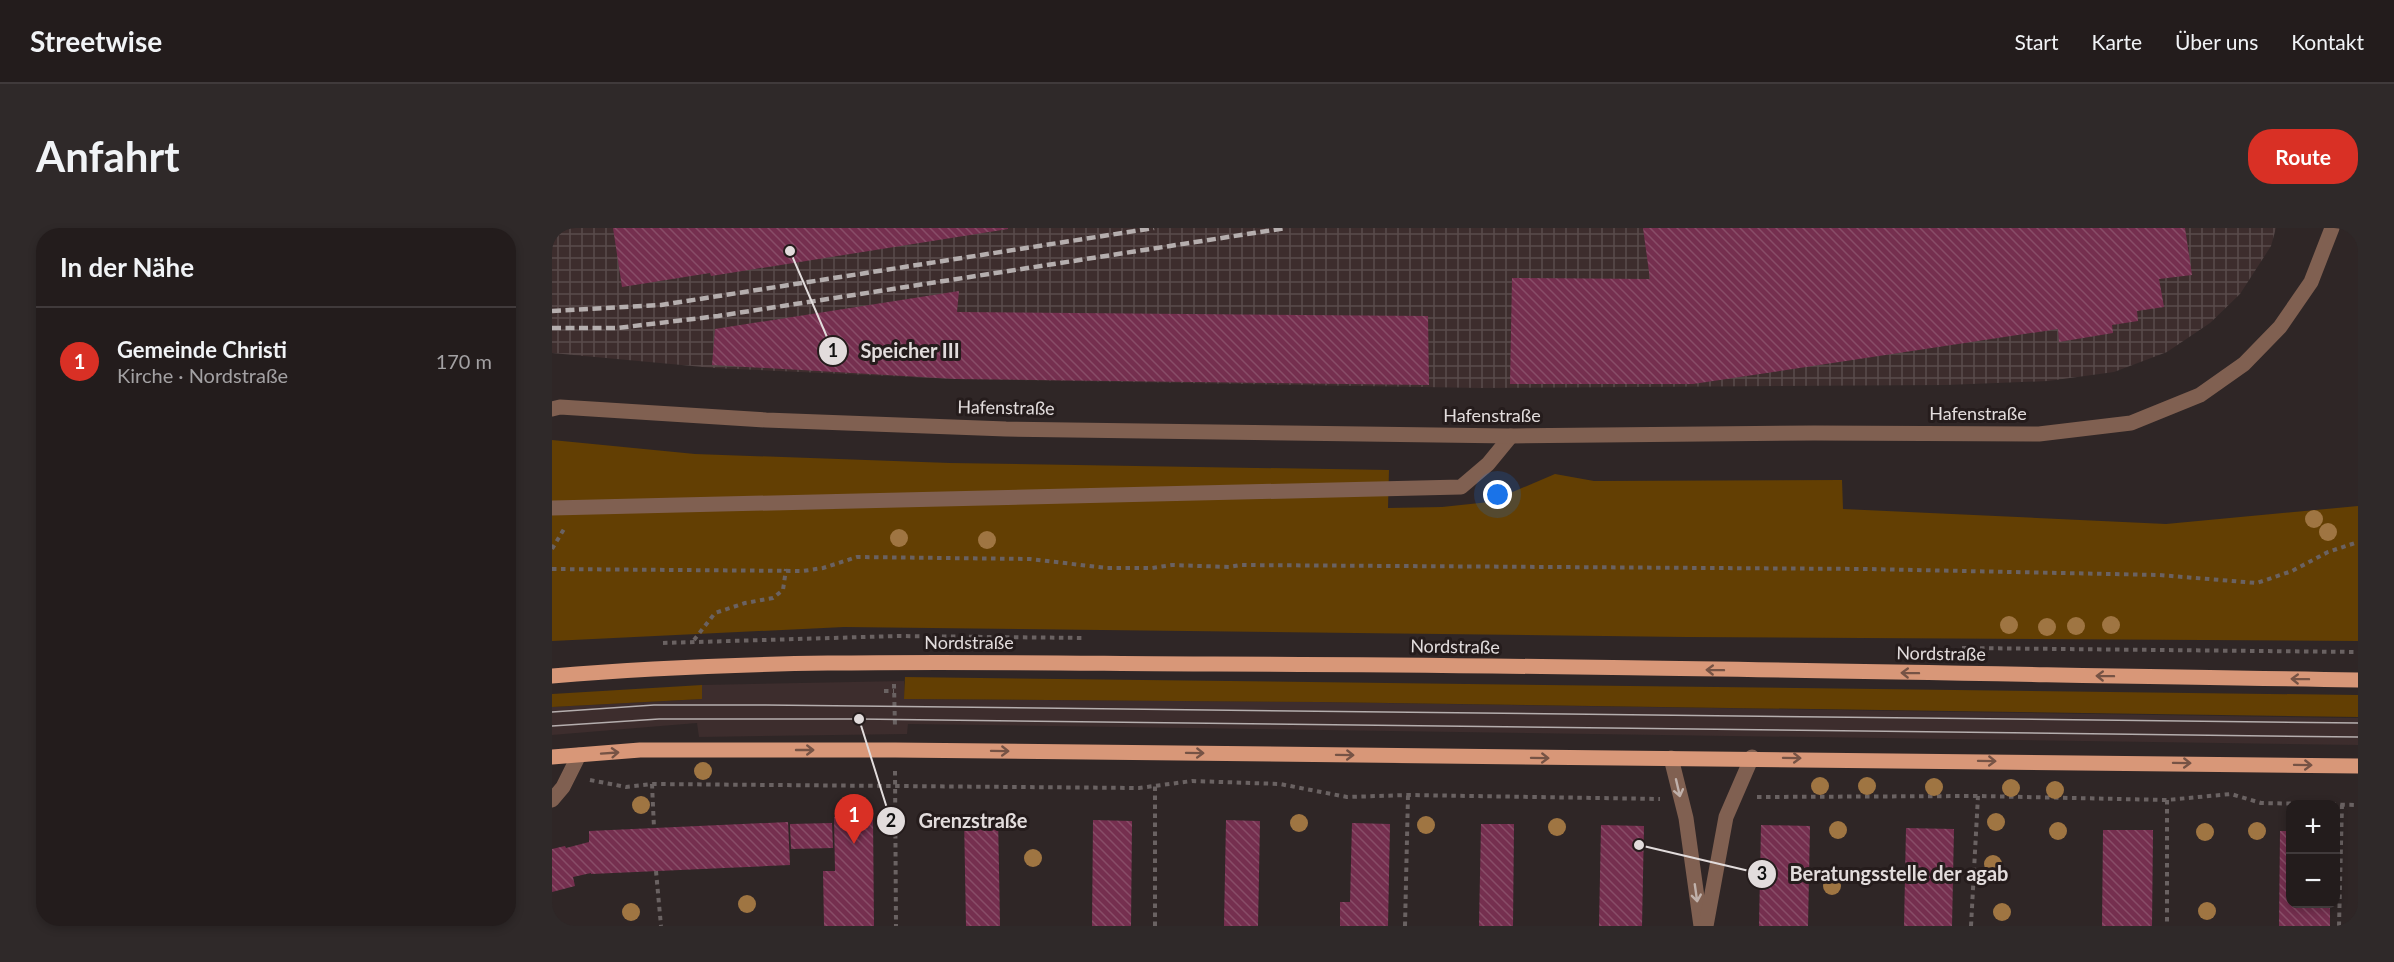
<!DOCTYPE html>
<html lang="de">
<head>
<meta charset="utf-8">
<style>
  body { margin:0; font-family:Lato,sans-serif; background:#2f2929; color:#f1f3f6 }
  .controls { position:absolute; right:18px; bottom:18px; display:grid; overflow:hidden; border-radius:12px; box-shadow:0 3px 9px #0003 }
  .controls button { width:54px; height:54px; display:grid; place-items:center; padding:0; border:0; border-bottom:2px solid #403a3b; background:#231c1c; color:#f1f3f6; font:30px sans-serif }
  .you { position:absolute; left:946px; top:267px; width:21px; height:21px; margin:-15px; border:4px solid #fff; border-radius:50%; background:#1a73e8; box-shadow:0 0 0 9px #1a73e833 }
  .badge { display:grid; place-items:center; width:39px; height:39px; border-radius:50%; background:#d93025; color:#fff; font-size:20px; font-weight:700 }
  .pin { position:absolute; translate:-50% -50px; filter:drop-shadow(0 2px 3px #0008) }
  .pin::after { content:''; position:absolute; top:32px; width:21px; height:18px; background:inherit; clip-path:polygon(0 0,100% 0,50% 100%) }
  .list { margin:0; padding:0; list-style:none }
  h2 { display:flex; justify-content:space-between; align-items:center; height:78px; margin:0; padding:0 24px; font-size:26px }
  h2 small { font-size:20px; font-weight:400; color:#a3a1a3 }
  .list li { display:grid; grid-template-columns:39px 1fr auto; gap:18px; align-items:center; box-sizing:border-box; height:108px; padding:0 24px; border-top:2px solid #403a3b }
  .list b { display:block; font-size:22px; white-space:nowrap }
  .list p { margin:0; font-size:20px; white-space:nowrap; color:#a3a1a3 }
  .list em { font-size:20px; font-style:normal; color:#a3a1a3 }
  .map { position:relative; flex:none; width:1806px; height:698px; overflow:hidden; border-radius:24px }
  header { display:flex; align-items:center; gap:36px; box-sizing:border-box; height:84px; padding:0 30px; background:#231c1c; border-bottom:2px solid #403a3b }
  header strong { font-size:28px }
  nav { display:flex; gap:33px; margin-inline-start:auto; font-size:21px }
  .intro { display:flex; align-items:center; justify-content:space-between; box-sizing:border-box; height:144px; padding:0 36px }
  h1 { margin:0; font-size:42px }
  .button { padding:15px 27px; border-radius:24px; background:#d93025; color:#fff; font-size:21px; font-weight:700 }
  main { display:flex; gap:36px; padding:0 36px }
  aside { flex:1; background:#231c1c; border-radius:24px; box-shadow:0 3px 9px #0003 }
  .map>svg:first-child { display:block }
</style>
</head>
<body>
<header>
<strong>Streetwise</strong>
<nav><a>Start</a><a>Karte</a><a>Über uns</a><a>Kontakt</a></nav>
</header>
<div class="intro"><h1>Anfahrt</h1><a class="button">Route</a></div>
<main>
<aside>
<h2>In der Nähe<small></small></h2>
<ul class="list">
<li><span class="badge">1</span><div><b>Gemeinde Christi</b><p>Kirche · Nordstraße</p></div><em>170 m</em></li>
</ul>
</aside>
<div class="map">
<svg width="1806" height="698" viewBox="0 0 1806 698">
  <defs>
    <pattern id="industrial-grid" width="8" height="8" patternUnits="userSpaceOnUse" patternTransform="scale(1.5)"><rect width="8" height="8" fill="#3d2d2d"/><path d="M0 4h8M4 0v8" fill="none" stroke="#594b4b"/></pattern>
    <pattern id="building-back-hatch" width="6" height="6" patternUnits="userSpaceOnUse" patternTransform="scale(1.5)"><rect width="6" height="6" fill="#752f4f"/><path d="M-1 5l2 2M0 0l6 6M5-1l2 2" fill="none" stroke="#884d68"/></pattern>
  </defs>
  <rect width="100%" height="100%" fill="#2f2626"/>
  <!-- built -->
  <polygon fill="#3d2d2d" points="352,453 353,471 768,474 1806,490 1806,517 356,496 355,506 147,509 145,495 0,507 0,479 150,471 150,457"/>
  <!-- industrial -->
  <polygon fill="url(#industrial-grid)" points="0,0 1724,0 1719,18 1688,66 1658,95 1615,124 1562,144 1496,153 1394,157 929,160 404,151 162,140 0,125"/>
  <!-- grass -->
  <g fill="#633f03">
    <polygon points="0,212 143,226 398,235 837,242 836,280 890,279 937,274 1003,246 1042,253 1290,252 1291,281 1614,296 1806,278 1806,413 1133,409 292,399 0,413"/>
    <polygon points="353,449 1806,467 1806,489 768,474 352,471"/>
    <polygon points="150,457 150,471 0,479 0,466"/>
  </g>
  <!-- building -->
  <g fill="url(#building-back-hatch)">
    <polygon points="61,0 456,0 456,1 159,48 158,45 70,59"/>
    <polygon points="1091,0 1633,0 1640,47 1607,51 1612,79 1585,83 1586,93 1560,97 1561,105 1507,114 1506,101 1141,156 958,156 960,50 1098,51"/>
    <polygon points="407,63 405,84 876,88 877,157 404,151 160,137 163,101"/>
    <polygon points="446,587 448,698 414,698 412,588"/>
    <polygon points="282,589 321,589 322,698 272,698 271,643 283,643"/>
    <polygon points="541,592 580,593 579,698 540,698"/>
    <polygon points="674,592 708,593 706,698 672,698"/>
    <polygon points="236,594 238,637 39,646 39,645 21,649 23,658 0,664 0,621 13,618 14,620 37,614 37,603"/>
    <polygon points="280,595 281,620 239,621 238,596"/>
    <polygon points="800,595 838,596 836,698 788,698 788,674 798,674"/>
    <polygon points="929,596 962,596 961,698 927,698"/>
    <polygon points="1049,597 1092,598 1090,698 1047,698"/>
    <polygon points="1209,597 1258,598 1256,698 1207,698"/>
    <polygon points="1354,600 1402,601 1400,698 1352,698"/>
    <polygon points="1551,602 1601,602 1600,698 1550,698"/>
    <polygon points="1728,603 1738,603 1738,676 1778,676 1778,698 1727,698"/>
  </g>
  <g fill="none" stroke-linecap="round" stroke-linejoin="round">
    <!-- path -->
    <g stroke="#6a6262" stroke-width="4" stroke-dasharray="4.5 4.5" stroke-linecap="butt">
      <polyline points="0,321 12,301"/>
      <polyline points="0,341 251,343 271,340 305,329 478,331 555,340 600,340 620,337 677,339 688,337 1314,341 1607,347 1705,355 1740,343 1776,324 1806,314"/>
      <polyline points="142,412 163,385 193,375 221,370 231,362 234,341"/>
      <polyline points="111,415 346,408 533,410"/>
      <polyline points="1410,420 1806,424"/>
      <polyline points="342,456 343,499"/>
      <polyline points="332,463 342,463"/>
      <polyline points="343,543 344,698"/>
      <polyline points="38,552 74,559 100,556 587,560 640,553 728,556 795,569 856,567 1108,571"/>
      <polyline points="100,556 102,600"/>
      <polyline points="1205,569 1426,568 1615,572 1679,566 1709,575 1806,577"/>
      <polyline points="1615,572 1615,698"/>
      <polyline points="104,643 109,698"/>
      <polyline points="603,698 603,558"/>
      <polyline points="853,698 856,567"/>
      <polyline points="1419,698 1426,568"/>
      <polyline points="1787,698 1790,576"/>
    </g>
    <!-- lane -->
    <polyline stroke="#806051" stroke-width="15" points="0,280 909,259 936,236 959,208"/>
    <!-- street -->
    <g stroke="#806051" stroke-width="15">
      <polyline points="0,181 8,179 214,192 454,201 959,208 1262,205 1487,206 1579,195 1648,167 1692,136 1728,99 1759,54 1780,0"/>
      <polyline points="1119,530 1134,590 1149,698"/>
      <polyline points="0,572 11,559 27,527"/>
      <polyline points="1154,698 1174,589 1200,529"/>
    </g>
    <!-- primary -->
    <g stroke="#d89778" stroke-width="15">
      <path d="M 0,448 C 220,429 442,435 662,436 C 1044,437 1425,446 1806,452"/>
      <polyline points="0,529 88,522 343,522 1806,538"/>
    </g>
    <!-- tram -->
    <g stroke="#b5aeae" stroke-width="1.5">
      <polyline points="0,484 102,477 214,477 1806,495"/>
      <polyline points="0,498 107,491 307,491 1806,509"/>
    </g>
    <!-- rail -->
    <g stroke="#b5aeae" stroke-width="4.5" stroke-dasharray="9 4.5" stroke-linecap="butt">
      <polyline points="0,83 109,77 602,0"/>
      <polyline points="0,100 65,100 166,88 734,0"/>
    </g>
  </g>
  <!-- trees -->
  <g fill="#9f7542">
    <circle cx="1762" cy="291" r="9"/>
    <circle cx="1776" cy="304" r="9"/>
    <circle cx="347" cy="310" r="9"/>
    <circle cx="435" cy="312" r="9"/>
    <circle cx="1457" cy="397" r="9"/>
    <circle cx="1559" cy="397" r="9"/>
    <circle cx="1524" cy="398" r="9"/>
    <circle cx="1495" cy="399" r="9"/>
    <circle cx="151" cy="543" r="9"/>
    <circle cx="1268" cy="558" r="9"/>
    <circle cx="1315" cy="558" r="9"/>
    <circle cx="1382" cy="559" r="9"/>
    <circle cx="1459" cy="560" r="9"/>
    <circle cx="1503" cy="562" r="9"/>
    <circle cx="89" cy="577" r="9"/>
    <circle cx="1444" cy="594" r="9"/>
    <circle cx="747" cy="595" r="9"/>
    <circle cx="874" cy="597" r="9"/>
    <circle cx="1005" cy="599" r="9"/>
    <circle cx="1286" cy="602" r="9"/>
    <circle cx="1506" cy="603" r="9"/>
    <circle cx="1705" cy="603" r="9"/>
    <circle cx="1653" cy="604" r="9"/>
    <circle cx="481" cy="630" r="9"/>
    <circle cx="1441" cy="636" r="9"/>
    <circle cx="1280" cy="658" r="9"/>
    <circle cx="195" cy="676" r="9"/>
    <circle cx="1655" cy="683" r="9"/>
    <circle cx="79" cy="684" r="9"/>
    <circle cx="1450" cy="684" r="9"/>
  </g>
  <!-- one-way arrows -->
  <defs><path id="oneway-shaft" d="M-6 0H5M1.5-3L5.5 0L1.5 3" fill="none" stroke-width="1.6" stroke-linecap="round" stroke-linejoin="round" transform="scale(1.5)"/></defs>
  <g stroke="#765345">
    <use href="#oneway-shaft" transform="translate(1163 442) rotate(-179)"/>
    <use href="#oneway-shaft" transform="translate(1358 445) rotate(-179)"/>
    <use href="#oneway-shaft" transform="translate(1553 448) rotate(-179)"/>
    <use href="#oneway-shaft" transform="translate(1748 451) rotate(-179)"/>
    <use href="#oneway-shaft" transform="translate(253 522)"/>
    <use href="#oneway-shaft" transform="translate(448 523) rotate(1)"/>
    <use href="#oneway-shaft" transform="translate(58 525) rotate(-4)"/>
    <use href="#oneway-shaft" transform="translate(643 525) rotate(1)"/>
    <use href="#oneway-shaft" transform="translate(793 527) rotate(1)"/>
    <use href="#oneway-shaft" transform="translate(988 530) rotate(1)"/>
    <use href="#oneway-shaft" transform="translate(1240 530) rotate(1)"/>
    <use href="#oneway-shaft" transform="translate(1435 533) rotate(1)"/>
    <use href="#oneway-shaft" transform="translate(1630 535) rotate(1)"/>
    <use href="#oneway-shaft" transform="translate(1751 537) rotate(1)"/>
  </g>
  <g stroke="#c0b1ab">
    <use href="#oneway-shaft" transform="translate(1126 560) rotate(77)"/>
    <use href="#oneway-shaft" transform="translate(1144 665) rotate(82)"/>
  </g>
  <g text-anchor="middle" stroke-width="6" stroke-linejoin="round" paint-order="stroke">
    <!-- street labels -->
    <g font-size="18" fill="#e2dcdc" stroke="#251c1c">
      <text transform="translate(454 180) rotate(1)" y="6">Hafenstraße</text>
      <text x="1426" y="192">Hafenstraße</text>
      <text x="940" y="194">Hafenstraße</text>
      <text x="417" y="421">Nordstraße</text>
      <text transform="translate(903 419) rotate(1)" y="6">Nordstraße</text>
      <text transform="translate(1389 426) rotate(1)" y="6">Nordstraße</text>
    </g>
  </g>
  <!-- callouts -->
  <path fill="none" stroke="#e2dcdc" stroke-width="2" d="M238 23L281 123M307 491L339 593M1087 617L1210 646"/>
  <g fill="#e2dcdc" stroke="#251c1c" stroke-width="2">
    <circle cx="238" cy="23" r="6"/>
    <circle cx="307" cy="491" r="6"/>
    <circle cx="1087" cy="617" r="6"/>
    <circle cx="281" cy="123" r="15"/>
    <circle cx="339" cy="593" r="15"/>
    <circle cx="1210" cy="646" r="15"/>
  </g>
  <g font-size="18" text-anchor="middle" font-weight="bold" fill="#111">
    <text x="281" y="129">1</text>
    <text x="339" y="599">2</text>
    <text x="1210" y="652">3</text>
  </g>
  <g font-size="20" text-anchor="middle" font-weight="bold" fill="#e2dcdc" stroke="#251c1c" stroke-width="6" stroke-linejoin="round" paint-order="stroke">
    <text x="358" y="130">Speicher III</text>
    <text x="421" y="600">Grenzstraße</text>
    <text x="1347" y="653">Beratungsstelle der agab</text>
  </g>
</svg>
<div class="controls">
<button>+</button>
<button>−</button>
</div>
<div class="you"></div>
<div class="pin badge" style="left:302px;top:616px">1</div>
</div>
</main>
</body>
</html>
